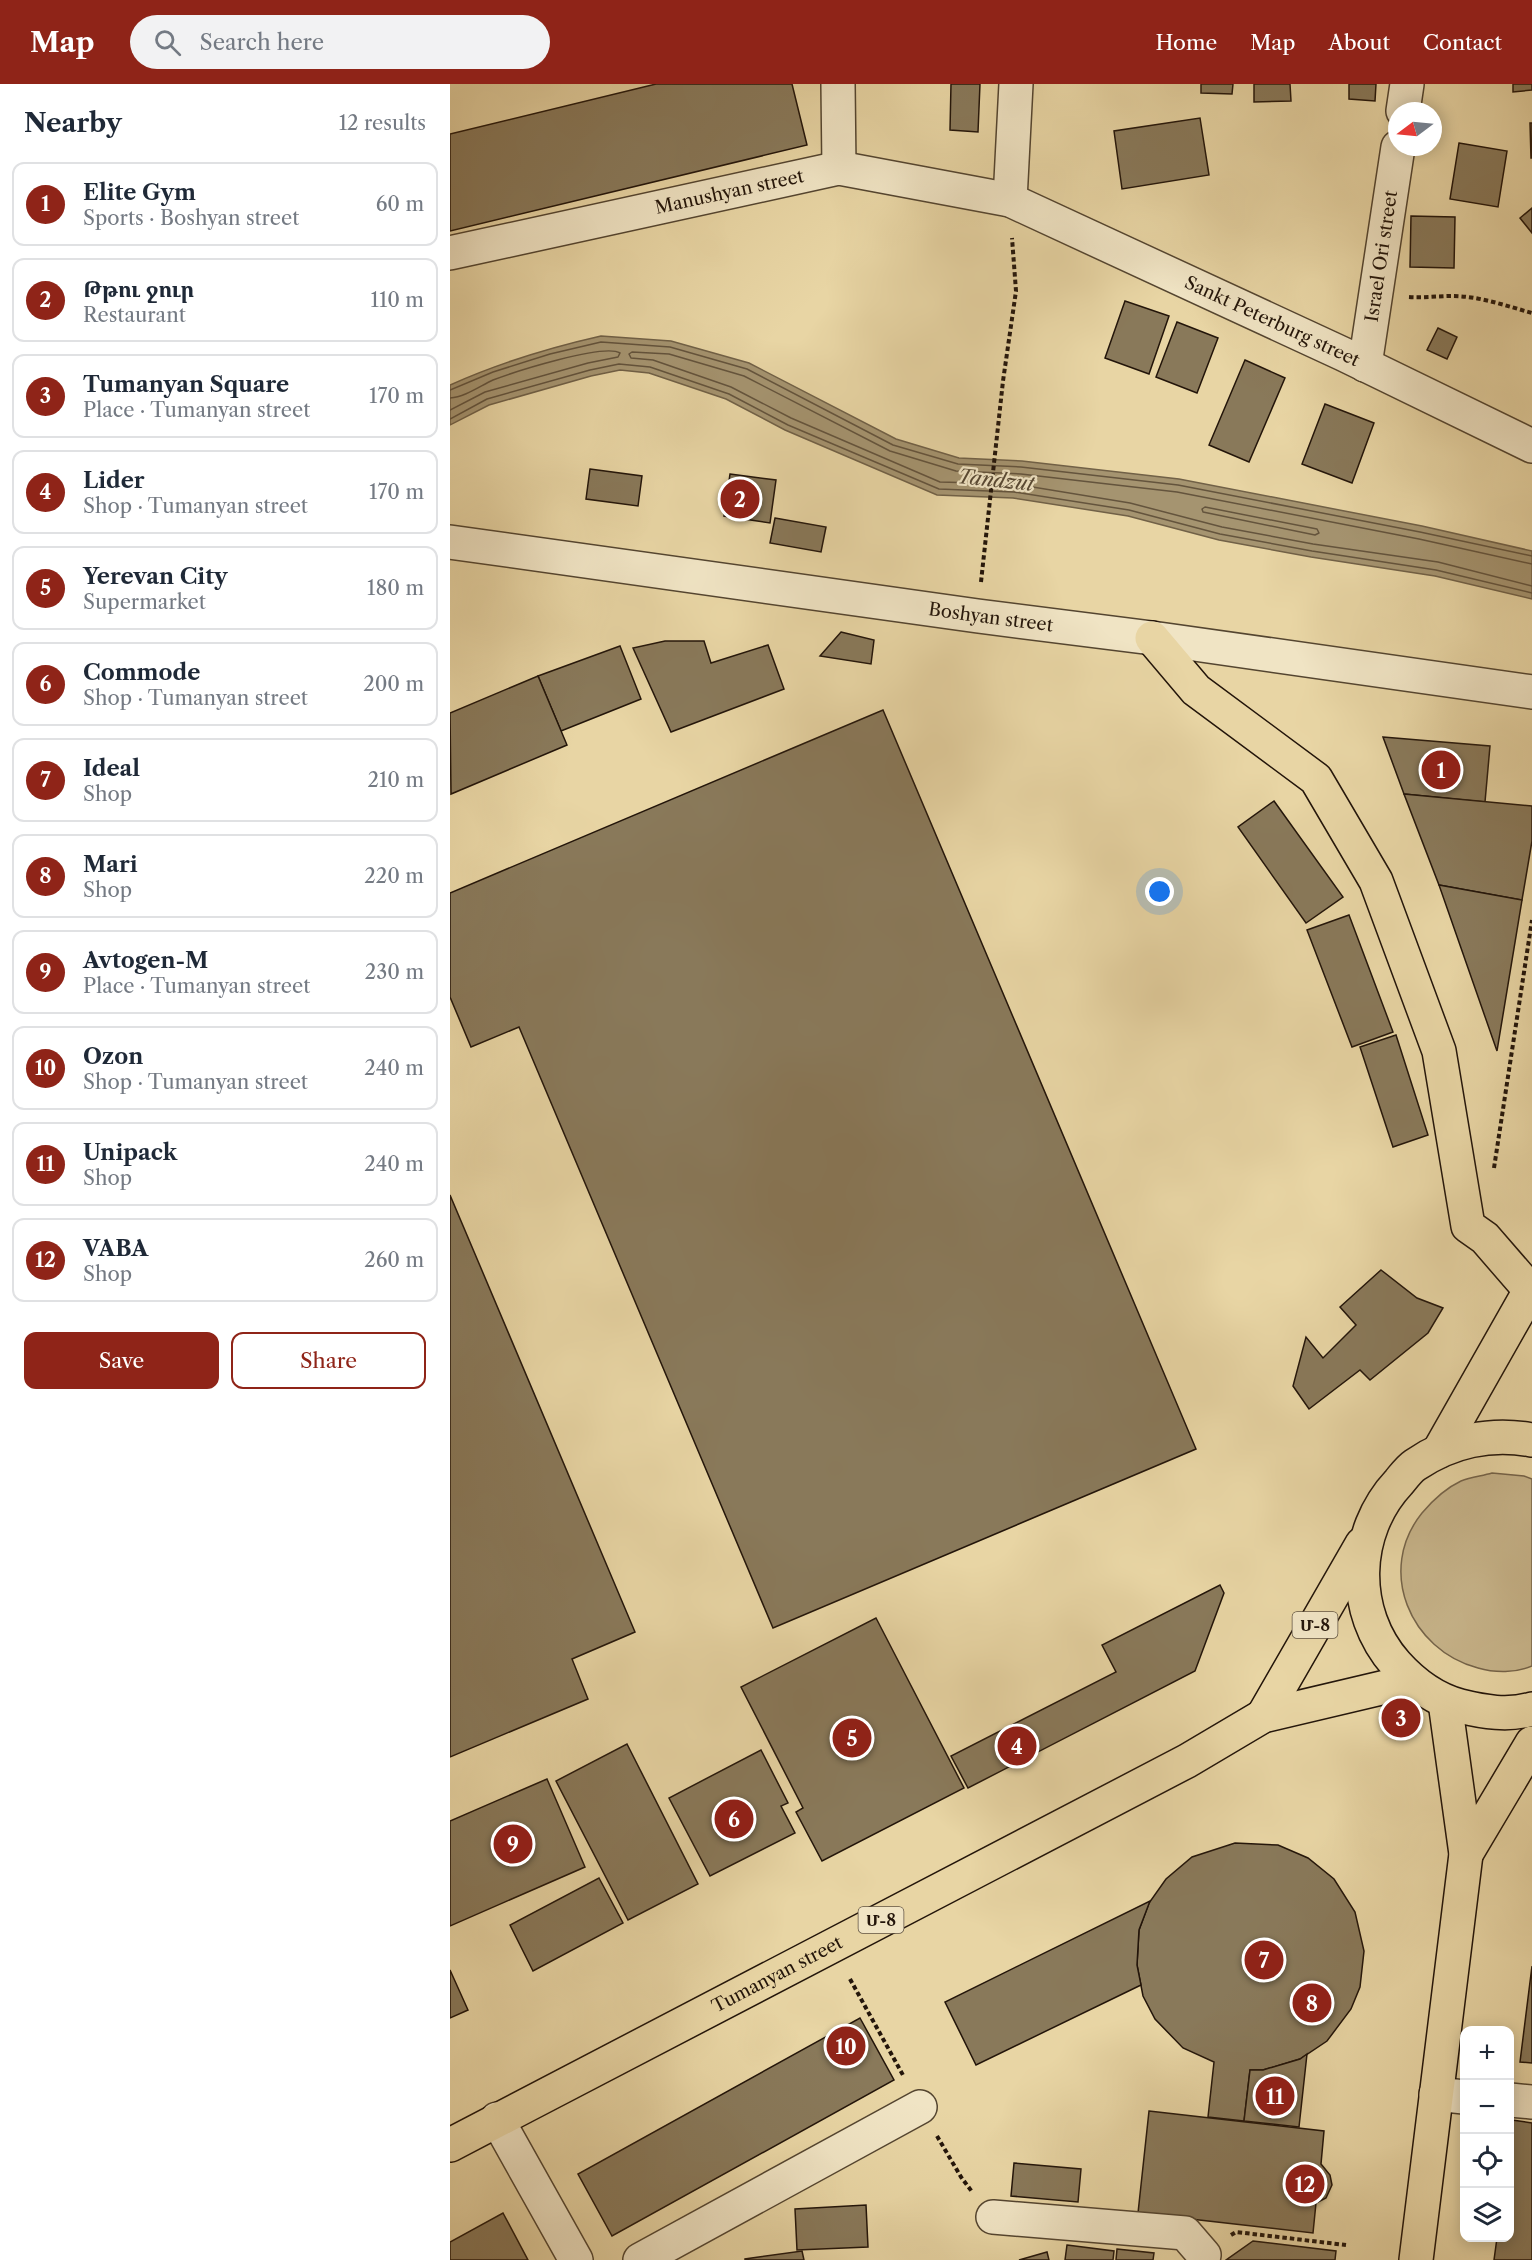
<!DOCTYPE html>
<html lang="en">
<head>
<meta charset="utf-8">
<style>
  body { margin:0; font-family:"Libre Caslon Text","Noto Serif Armenian",serif; background:#f2f2f3; color:#1f2937 }
  .controls { position:absolute; right:18px; bottom:18px; display:grid; overflow:hidden; border-radius:12px; box-shadow:0 3px 15px #0003 }
  .controls button { width:54px; height:54px; display:grid; place-items:center; padding:0; border:0; border-bottom:2px solid #e0e1e3; background:#fff; color:#1f2937; font:30px sans-serif }
  .compass { position:absolute; left:938px; top:18px; width:54px; height:54px; border-radius:50%; background:#fff; box-shadow:0 3px 15px #0003; rotate:254deg }
  .you { position:absolute; left:710px; top:808px; width:21px; height:21px; margin:-15px; border:4px solid #fff; border-radius:50%; background:#1a73e8; box-shadow:0 0 0 9px #1a73e833 }
  .badge { display:grid; place-items:center; width:39px; height:39px; border-radius:50%; background:#8f2418; color:#fff; font-size:20px; font-weight:700 }
  .pin { position:absolute; translate:-50% -50%; border:3px solid #fff; box-shadow:0 2px 6px #0006 }
  .list { margin:0; padding:0; list-style:none }
  h2 { display:flex; justify-content:space-between; align-items:center; height:78px; margin:0; padding:0 24px; font-size:26px }
  h2 small { font-size:20px; font-weight:400; color:#747a83 }
  .list li { display:grid; grid-template-columns:39px 1fr auto; gap:18px; align-items:center; box-sizing:border-box; height:84px; margin:0 12px 12px; padding:0 12px; border:2px solid #e0e1e3; border-radius:12px }
  .list b { display:block; font-size:22px; white-space:nowrap }
  .list p { margin:0; font-size:20px; white-space:nowrap; color:#747a83 }
  .list em { font-size:20px; font-style:normal; color:#747a83 }
  .actions { display:flex; gap:12px; padding:18px 24px }
  .actions a { flex:1; padding:14px 0; border:2px solid #8f2418; border-radius:12px; text-align:center; font-size:21px; color:#8f2418 }
  .actions .main { background:#8f2418; color:#fff }
  .icon { flex:none; width:33px; height:33px; fill:none; stroke:currentColor; stroke-width:2; stroke-linecap:round; stroke-linejoin:round }
  .map { position:relative; flex:none; width:1082px; height:2176px; overflow:hidden }
  header { display:flex; align-items:center; gap:36px; box-sizing:border-box; height:84px; padding:0 30px; background:#8f2418; color:#fff }
  header strong { font-size:28px }
  nav { display:flex; gap:33px; margin-inline-start:auto; font-size:21px }
  .search { width:420px; height:54px; background:#f2f2f3; display:flex; align-items:center; gap:15px; box-sizing:border-box; padding:0 21px; border-radius:33px; color:#747a83; font-size:22px }
  main { display:flex }
  aside { flex:1; background:#fff }
  .map>svg:first-child { display:block }
</style>
</head>
<body>
<header>
<strong>Map</strong>
<div class="search"><svg class="icon" aria-label="search" viewBox="0 0 24 24"><circle cx="10" cy="10" r="6"/><path d="M15 15l6 6"/></svg>Search here</div>
<nav><a>Home</a><a>Map</a><a>About</a><a>Contact</a></nav>
</header>
<main>
<aside>
<h2>Nearby<small>12 results</small></h2>
<ul class="list">
<li><span class="badge">1</span><div><b>Elite Gym</b><p>Sports · Boshyan street</p></div><em>60 m</em></li>
<li><span class="badge">2</span><div><b>Թթու ջուր</b><p>Restaurant</p></div><em>110 m</em></li>
<li><span class="badge">3</span><div><b>Tumanyan Square</b><p>Place · Tumanyan street</p></div><em>170 m</em></li>
<li><span class="badge">4</span><div><b>Lider</b><p>Shop · Tumanyan street</p></div><em>170 m</em></li>
<li><span class="badge">5</span><div><b>Yerevan City</b><p>Supermarket</p></div><em>180 m</em></li>
<li><span class="badge">6</span><div><b>Commode</b><p>Shop · Tumanyan street</p></div><em>200 m</em></li>
<li><span class="badge">7</span><div><b>Ideal</b><p>Shop</p></div><em>210 m</em></li>
<li><span class="badge">8</span><div><b>Mari</b><p>Shop</p></div><em>220 m</em></li>
<li><span class="badge">9</span><div><b>Avtogen-M</b><p>Place · Tumanyan street</p></div><em>230 m</em></li>
<li><span class="badge">10</span><div><b>Ozon</b><p>Shop · Tumanyan street</p></div><em>240 m</em></li>
<li><span class="badge">11</span><div><b>Unipack</b><p>Shop</p></div><em>240 m</em></li>
<li><span class="badge">12</span><div><b>VABA</b><p>Shop</p></div><em>260 m</em></li>
</ul>
<div class="actions"><a class="main">Save</a><a>Share</a></div>
</aside>
<div class="map">
<svg width="1082" height="2176" viewBox="0 0 1082 2176">
  <rect width="100%" height="100%" fill="#e8d5a4"/>
  <filter id="stains"><feTurbulence type="fractalNoise" baseFrequency=".00333" numOctaves="4"/><feColorMatrix values="0 0 0 0 .2 0 0 0 0 .09 0 0 0 0 .02 0 0 0 .5 -.17"/></filter>
  <radialGradient id="worn" r=".72"><stop offset=".6" stop-color="#630" stop-opacity="0"/><stop offset="1" stop-color="#630" stop-opacity=".3"/></radialGradient>
  <!-- green -->
  <path fill="#c7b48a" stroke="#75644a" stroke-width="1.5" d="M 1042,1389 L 1074,1392 L 1082,1395 L 1082,1582 C 1066,1589 1045,1589 1028,1584 C 960,1566 926,1486 972,1429 C 983,1416 996,1404 1011,1397 C 1021,1393 1032,1392 1042,1389 Z"/>
  <!-- water -->
  <path fill="#a59470" stroke="#716147" stroke-width="1.5" d="M 151,252 L 221,257 L 299,279 L 446,355 L 509,374 L 572,377 L 729,395 L 972,442 L 1082,467 L 1082,515 L 985,492 L 861,473 L 769,456 L 678,432 L 563,414 L 487,411 L 335,346 L 276,315 L 199,289 L 170,286 L 141,292 L 39,321 L 0,341 L 0,301 C 49,279 98,264 151,252 Z"/>
  <g fill="none" stroke-linecap="round" stroke-linejoin="round">
    <!-- shore -->
    <g stroke="#64543d" stroke-width="1.5">
      <polyline points="0,306 43,288 100,270 151,258 220,263 297,285 443,361 508,380 571,383 728,401 970,448 1082,472"/>
      <path d="M 0,314 C 15,313 30,302 43,296 C 64,288 154,259 170,269 L 168,273 L 138,279 L 35,308 L 0,326"/>
      <polyline points="0,335 37,315 140,286 169,280 200,283 279,310 338,341 489,405 564,408 679,426 770,450 862,467 986,486 1082,509"/>
      <polygon points="755,423 867,445 869,449 865,451 753,428 752,425"/>
      <polyline points="1082,480 969,455 727,408 571,390 506,387 440,367 294,292 219,270 182,268 179,270 181,274 203,276 281,303 341,334 490,398 564,400 680,419 772,443 863,460 988,478 1082,502"/>
    </g>
  </g>
  <!-- building -->
  <g fill="#89795a" stroke="#23150a" stroke-width="1.5">
    <polygon points="206,0 342,0 357,61 0,147 0,50"/>
    <polygon points="501,0 530,0 528,48 500,46"/>
    <polygon points="751,0 783,0 782,10 751,9"/>
    <polygon points="804,0 840,0 841,17 804,18"/>
    <polygon points="899,0 926,0 925,17 899,15"/>
    <polygon points="1063,0 1082,0 1082,6 1063,8"/>
    <polygon points="750,34 759,91 672,105 664,47"/>
    <polygon points="1080,39 1082,39 1082,74 1081,74"/>
    <polygon points="1009,59 1057,67 1048,123 1000,115"/>
    <polygon points="1082,124 1082,149 1070,134"/>
    <polygon points="961,132 1005,133 1004,184 960,183"/>
    <polygon points="675,217 719,232 699,290 655,274"/>
    <polygon points="727,238 768,254 747,309 706,293"/>
    <polygon points="988,244 1007,253 997,275 977,266"/>
    <polygon points="795,276 835,294 799,378 759,361"/>
    <polygon points="875,320 924,339 902,399 852,380"/>
    <polygon points="140,385 192,392 188,422 136,415"/>
    <polygon points="280,390 326,396 320,439 274,432"/>
    <polygon points="325,434 376,443 371,468 320,459"/>
    <polygon points="391,548 424,556 421,580 370,572"/>
    <polygon points="215,557 254,557 261,579 318,561 334,605 221,648 183,564"/>
    <polygon points="170,562 191,615 111,647 88,592"/>
    <polygon points="88,592 117,661 1,710 0,629"/>
    <polygon points="433,626 746,1365 323,1544 69,943 21,963 0,913 0,809"/>
    <polygon points="933,653 1040,662 1035,718 954,710"/>
    <polygon points="954,710 1082,722 1082,757 1072,816 989,801"/>
    <polygon points="824,717 893,813 856,839 788,743"/>
    <polygon points="989,801 1072,816 1047,967"/>
    <polygon points="899,831 943,948 902,963 857,846"/>
    <polygon points="946,951 978,1051 943,1063 910,963"/>
    <polygon points="0,1111 185,1548 122,1575 138,1615 0,1673"/>
    <polygon points="931,1186 967,1214 993,1224 978,1249 920,1296 910,1286 859,1325 843,1302 856,1253 873,1274 906,1241 890,1223"/>
    <polygon points="770,1501 774,1509 745,1587 518,1704 501,1672 666,1588 652,1561"/>
    <polygon points="426,1534 514,1704 372,1777 346,1728 353,1724 291,1603"/>
    <polygon points="177,1660 248,1800 178,1836 106,1697"/>
    <polygon points="311,1666 338,1719 331,1722 345,1749 260,1792 219,1714"/>
    <polygon points="97,1695 135,1783 0,1842 0,1737"/>
    <polygon points="785,1759 828,1761 858,1774 884,1795 905,1828 914,1867 910,1903 901,1925 877,1957 850,1975 813,1986 800,1986 794,2037 758,2033 764,1978 733,1964 705,1935 693,1912 687,1881 689,1846 699,1819 716,1795 742,1773"/>
    <polygon points="149,1794 173,1839 83,1887 60,1841"/>
    <polygon points="700,1817 689,1846 687,1881 691,1901 526,1981 495,1918"/>
    <polygon points="1082,1882 1082,1979 1070,1978"/>
    <polygon points="0,1886 18,1926 0,1934"/>
    <polygon points="410,1934 444,1996 162,2152 128,2090"/>
    <polygon points="857,1970 849,2043 794,2037 800,1986 813,1986 850,1975"/>
    <polygon points="699,2027 874,2047 871,2080 880,2091 882,2101 876,2114 866,2119 863,2149 688,2129"/>
    <polygon points="1062,2036 1082,2039 1082,2176 1044,2176 1047,2154 1060,2154 1060,2052"/>
    <polygon points="564,2079 631,2085 628,2118 561,2112"/>
    <polygon points="416,2121 418,2163 347,2166 345,2125"/>
    <polygon points="53,2129 78,2176 0,2176 0,2158"/>
    <polygon points="803,2157 886,2167 885,2176 776,2176"/>
    <polygon points="617,2161 664,2167 663,2176 615,2176"/>
    <polygon points="667,2165 704,2169 703,2176 666,2176"/>
    <polygon points="352,2167 354,2176 295,2176 295,2175"/>
    <polygon points="597,2168 599,2176 569,2176"/>
  </g>
  <g fill="none" stroke-linecap="round" stroke-linejoin="round">
    <defs>
      <g id="minor">
        <polyline points="388,0 389,84"/>
        <polyline points="953,27 957,0"/>
        <polyline points="560,116 566,0"/>
        <path id="s1" d="M 0,169 L 389,84 L 560,116 L 893,270 L 1082,362"/>
        <path id="s2" d="M 915,281 L 948,63"/>
        <path id="s3" d="M 0,458 L 528,532 L 702,554 L 1082,608"/>
        <polyline points="986,2010 1014,2013"/>
        <polyline points="1060,2016 1082,2018"/>
        <polyline points="47,2035 126,2176"/>
        <polyline points="543,2133 735,2149 754,2171 753,2176"/>
        <polyline points="190,2176 470,2023"/>
      </g>
      <g id="major">
        <polyline points="702,554 746,606 866,695 926,797 989,967 1018,1142 1035,1154 1080,1206"/>
        <polyline points="989,1367 1082,1203"/>
        <polyline points="1016,1770 1082,1659"/>
        <polyline points="966,2176 1016,1770 995,1618"/>
      </g>
      <g id="highway">
        <path d="M 1082,1356 C 1041,1348 1000,1357 965,1381 C 959,1385 954,1392 949,1398 C 902,1448 900,1528 946,1580 C 964,1600 984,1615 1010,1622 C 1034,1628 1058,1632 1082,1625"/>
        <polyline points="813,1632 912,1460"/>
        <path id="s4" d="M 0,2061 L 737,1677 L 813,1632 L 961,1597"/>
      </g>
    </defs>
    <!-- minor casing -->
    <use href="#minor" stroke="#544530" stroke-width="36"/>
    <!-- major casing -->
    <use href="#major" stroke="#23150a" stroke-width="36"/>
    <!-- highway casing -->
    <use href="#highway" stroke="#23150a" stroke-width="36"/>
    <!-- path -->
    <g stroke="#23150a" stroke-width="4" stroke-dasharray="4.5 3" stroke-linecap="butt">
      <path d="M 959,213 C 974,214 988,212 1002,212 C 1029,212 1057,222 1082,229"/>
      <polyline points="531,498 553,297 566,207 562,154"/>
      <polyline points="1044,1084 1082,836"/>
      <polyline points="400,1895 454,1993"/>
      <polyline points="487,2052 511,2093 523,2109"/>
      <polyline points="781,2151 786,2148 896,2161"/>
    </g>
    <!-- minor -->
    <use href="#minor" stroke="#f0e4c4" stroke-width="33"/>
    <!-- major -->
    <use href="#major" stroke="#e8d5a4" stroke-width="33"/>
    <!-- highway -->
    <use href="#highway" stroke="#e8d5a4" stroke-width="33"/>
  </g>
  <g text-anchor="middle" stroke-width="4.5" stroke-linejoin="round" paint-order="stroke">
    <!-- shield labels -->
    <g fill="#f0e4c4" stroke="#605342" stroke-width="1.5">
      <rect x="842.5" y="1528" width="45" height="26" rx="4.5"/>
      <rect x="408.5" y="1823" width="45" height="26" rx="4.5"/>
    </g>
    <g font-size="16" font-weight="bold" fill="#23150a">
      <text x="865" y="1547">Մ-8</text>
      <text x="431" y="1842">Մ-8</text>
    </g>
    <!-- street labels -->
    <g font-size="18" fill="#23150a" stroke="#f0e4c4">
      <text dy="6" stroke="none"><textPath href="#s1" startOffset="286">Manushyan street</textPath></text>
      <text dy="6" stroke="none"><textPath href="#s2" startOffset="110">Israel Ori street</textPath></text>
      <text dy="6" stroke="none"><textPath href="#s1" startOffset="861">Sankt Peterburg street</textPath></text>
      <text dy="6" stroke="none"><textPath href="#s3" startOffset="546">Boshyan street</textPath></text>
      <text dy="6" stroke="none"><textPath href="#s4" startOffset="369">Tumanyan street</textPath></text>
    </g>
    <!-- water labels -->
    <g font-size="20" font-style="italic" fill="#574833" stroke="#f0e4c4">
      <text transform="translate(546 396) rotate(6)" y="7">Tandzut</text>
    </g>
  </g>
  <rect width="100%" height="100%" filter="url(#stains)"/>
  <rect width="100%" height="100%" fill="url(#worn)"/>
</svg>
<div class="controls">
<button>+</button>
<button>−</button>
<button><svg class="icon" aria-label="locate" viewBox="0 0 24 24"><circle cx="12" cy="12" r="6"/><path d="M12 2v4M12 18v4M2 12h4M18 12h4"/></svg></button>
<button><svg class="icon" aria-label="layers" viewBox="0 0 24 24"><path d="M12 4l9 5-9 5-9-5zM3 14l9 5 9-5"/></svg></button>
</div>
<svg class="compass" viewBox="-18 -18 36 36"><path d="M0-13l5 13h-10z" fill="#e53935"/><path d="M0 13l5-13h-10z" fill="#747a83"/></svg>
<div class="you"></div>
<div class="pin badge" style="left:991px;top:686px">1</div>
<div class="pin badge" style="left:290px;top:415px">2</div>
<div class="pin badge" style="left:951px;top:1634px">3</div>
<div class="pin badge" style="left:567px;top:1662px">4</div>
<div class="pin badge" style="left:402px;top:1654px">5</div>
<div class="pin badge" style="left:284px;top:1735px">6</div>
<div class="pin badge" style="left:814px;top:1876px">7</div>
<div class="pin badge" style="left:862px;top:1919px">8</div>
<div class="pin badge" style="left:63px;top:1760px">9</div>
<div class="pin badge" style="left:396px;top:1962px">10</div>
<div class="pin badge" style="left:825px;top:2012px">11</div>
<div class="pin badge" style="left:855px;top:2100px">12</div>
</div>
</main>
</body>
</html>
